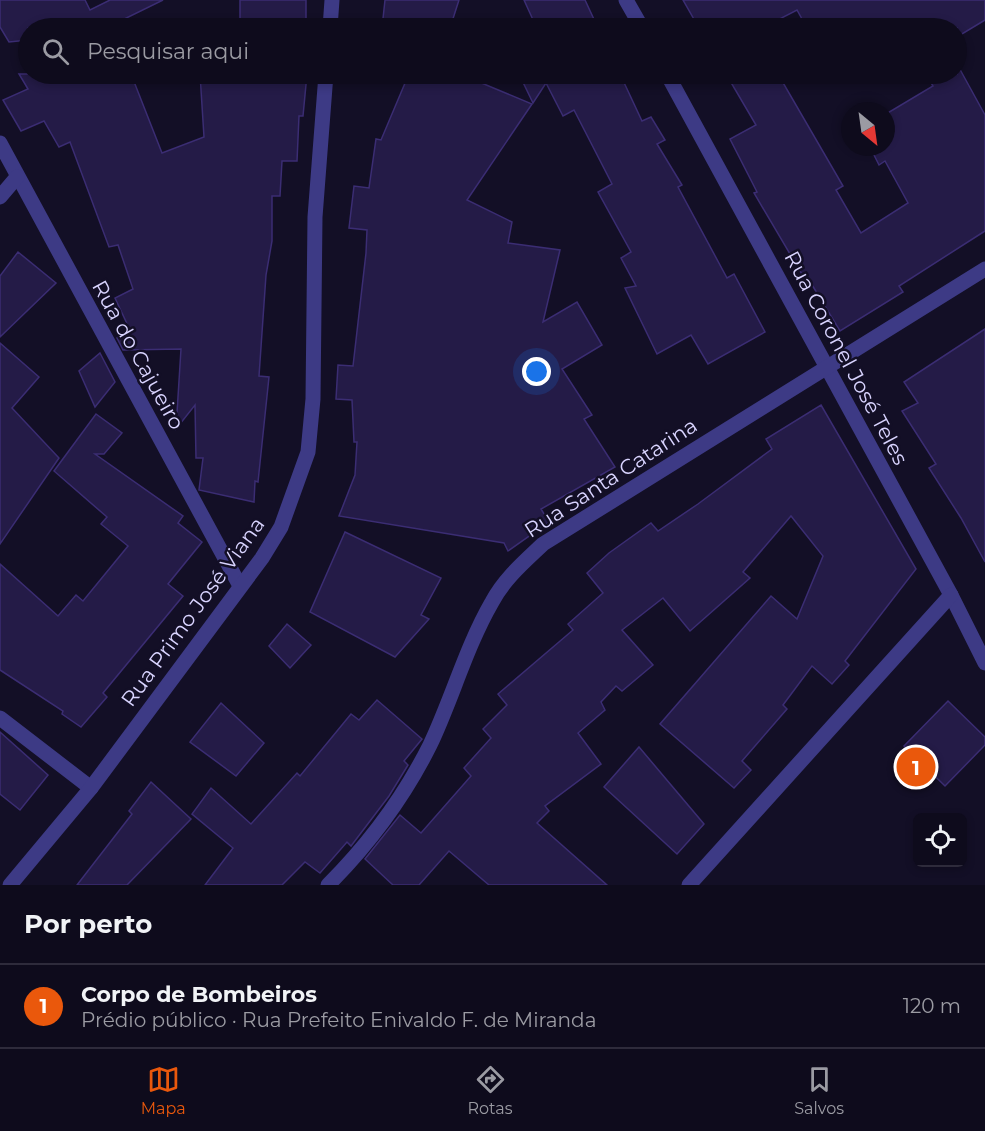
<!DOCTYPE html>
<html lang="pt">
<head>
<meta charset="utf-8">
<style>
  body { margin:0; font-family:Montserrat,sans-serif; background:#1c1929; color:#f1f3f6 }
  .controls { position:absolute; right:18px; bottom:18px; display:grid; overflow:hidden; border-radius:9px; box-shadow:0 3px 9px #0003 }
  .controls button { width:54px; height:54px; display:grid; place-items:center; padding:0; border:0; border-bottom:2px solid #2e2b3b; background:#0e0b1c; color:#f1f3f6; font:30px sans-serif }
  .compass { position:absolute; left:841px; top:102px; width:54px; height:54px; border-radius:50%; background:#0e0b1c; box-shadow:0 3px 9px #0003; rotate:151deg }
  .you { position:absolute; left:537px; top:372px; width:21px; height:21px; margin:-15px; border:4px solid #fff; border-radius:50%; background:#1a73e8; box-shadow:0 0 0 9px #1a73e833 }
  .badge { display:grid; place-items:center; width:39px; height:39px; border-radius:50%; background:#ea580c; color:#fff; font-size:20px; font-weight:700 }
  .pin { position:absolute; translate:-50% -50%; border:3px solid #fff; box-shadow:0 2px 6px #0006 }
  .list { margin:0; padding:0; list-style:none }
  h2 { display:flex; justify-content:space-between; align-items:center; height:78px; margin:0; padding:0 24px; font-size:26px }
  h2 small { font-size:20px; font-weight:400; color:#9b9ba3 }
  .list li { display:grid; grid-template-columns:39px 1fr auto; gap:18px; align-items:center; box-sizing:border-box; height:84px; padding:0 24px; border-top:2px solid #2e2b3b }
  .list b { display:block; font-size:22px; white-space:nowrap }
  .list p { margin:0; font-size:20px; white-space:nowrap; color:#9b9ba3 }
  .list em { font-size:20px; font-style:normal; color:#9b9ba3 }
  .icon { flex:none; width:33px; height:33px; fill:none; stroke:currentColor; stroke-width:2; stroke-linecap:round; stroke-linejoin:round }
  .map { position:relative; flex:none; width:985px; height:885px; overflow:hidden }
  .search { position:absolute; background:#0e0b1c; box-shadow:0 3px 9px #0003; left:18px; right:18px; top:18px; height:66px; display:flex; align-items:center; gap:15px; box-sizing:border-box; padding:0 21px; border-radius:33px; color:#9b9ba3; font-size:22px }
  .sheet { height:162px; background:#0e0b1c }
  nav { display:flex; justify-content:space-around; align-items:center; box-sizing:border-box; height:84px; border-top:2px solid #2e2b3b; background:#0e0b1c; font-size:16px; color:#9b9ba3 }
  nav a { display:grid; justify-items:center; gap:3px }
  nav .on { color:#ea580c }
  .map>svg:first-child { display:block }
</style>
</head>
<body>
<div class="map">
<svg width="985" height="885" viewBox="0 0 985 885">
  <rect width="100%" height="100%" fill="#130f26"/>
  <!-- building -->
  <g fill="#241b47" stroke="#3b2d73" stroke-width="1.5">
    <polygon points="0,0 85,0 90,10 110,0 163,0 106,28 28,28 28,40 9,42 0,27"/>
    <rect x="240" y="0" width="66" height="28"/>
    <polygon points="385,0 459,0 450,28 382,28"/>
    <polygon points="524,0 585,0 598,28 520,28 534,22"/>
    <polygon points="683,0 985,0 985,20 957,37 957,28 807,28 797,10 762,28 699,28"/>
    <polygon points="957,64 985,115 985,231 899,286 903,292 840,331 806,275 803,276 754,193 757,192 730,139 756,125 726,74 778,74 843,186 836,190 861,233 908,203 885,161 879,165 870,147 886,147 886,114 933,86 926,74 957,74"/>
    <polygon points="19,74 131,74 162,153 204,137 200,74 307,74 303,116 299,116 297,161 282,161 280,196 272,196 272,241 266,275 259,376 269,377 258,482 255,481 254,502 199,490 203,458 196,458 195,405 176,429 181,349 123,350 117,338 129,328 115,298 133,289 118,245 109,247 70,142 59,147 44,121 21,131 3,100 28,89"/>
    <polygon points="398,74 460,74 532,104 467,200 512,222 508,243 560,250 543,322 577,302 602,345 562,369 592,415 584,419 615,467 541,509 549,522 508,551 504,543 339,516 355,475 357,442 354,442 352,400 336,399 338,365 353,366 366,253 367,230 349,228 354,186 369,188 376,139 381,140 408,76"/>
    <polygon points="519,74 620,74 642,121 651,117 665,140 657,144 682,185 678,187 727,278 734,274 765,332 708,364 691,335 657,354 625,288 636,286 621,258 631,252 598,192 612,184 574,110 563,116 546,83 533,103"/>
    <polygon points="831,74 852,74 835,82"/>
    <polygon points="18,252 56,283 0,337 0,276"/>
    <polygon points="985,329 985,562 961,518 929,468 936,464 902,411 918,403 904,382"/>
    <polygon points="0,343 39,377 12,408 59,458 0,544"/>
    <polygon points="100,353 115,382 95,407 79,371"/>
    <polygon points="821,405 916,569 845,661 849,665 832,684 812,666 783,705 787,709 742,761 751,770 734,788 660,724 771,596 797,619 823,556 791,516 743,572 750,578 690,631 663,598 622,630 653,665 622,691 616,686 601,702 605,710 578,733 601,764 545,806 549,811 537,823 607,885 489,885 449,851 419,885 393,885 365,859 400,815 421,833 471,776 464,768 491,738 483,729 507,705 498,694 573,630 568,624 603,593 587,573 609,553 651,523 658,531 698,504 772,449 766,439"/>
    <polygon points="96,414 122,433 104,454 95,454 183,516 178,523 202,542 168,584 183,596 103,693 107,697 81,727 62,714 63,711 0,670 0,564 58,616 76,595 83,601 128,546 101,524 107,517 54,471"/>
    <polygon points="345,532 441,578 421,615 429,619 395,657 310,612"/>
    <polygon points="287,624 311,645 290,668 269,646"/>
    <polygon points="377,700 422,739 404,761 408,765 389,796 351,846 347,842 320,873 305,862 282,885 205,885 233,848 192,814 211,788 251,824 297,773 300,776 351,714 359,720"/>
    <polygon points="948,701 985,737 985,745 945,786 904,746"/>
    <polygon points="221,703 264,743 236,776 190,742"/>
    <polygon points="0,732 48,775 20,810 0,794"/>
    <polygon points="639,747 704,824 677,854 604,787"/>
    <polygon points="151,782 191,819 127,885 77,885 132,814 129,811"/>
  </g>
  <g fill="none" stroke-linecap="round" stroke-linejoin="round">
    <!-- minor -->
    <g stroke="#3d3a85" stroke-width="15">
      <polyline points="626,0 642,28"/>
      <polyline points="330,28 332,0"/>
      <polyline points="667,74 951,595 985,663"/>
      <polyline points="0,143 240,586"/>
      <polyline points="0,197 17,177"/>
      <polyline points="0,718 91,788"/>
      <polyline points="10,885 91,788 262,558 281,527 308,452 313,399 315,217 326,74"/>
      <path d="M 328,885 C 369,844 404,797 430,745 C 452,699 466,647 492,602 C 504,579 524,562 543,544 L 985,269"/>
      <polyline points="689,885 951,595"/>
    </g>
  </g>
  <g text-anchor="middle" stroke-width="5" stroke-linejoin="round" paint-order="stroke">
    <!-- street labels -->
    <g font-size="21" fill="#d9d4ff" stroke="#130f26">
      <text transform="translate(138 355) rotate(61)" y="7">Rua do Cajueiro</text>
      <text transform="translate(846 358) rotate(62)" y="7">Rua Coronel José Teles</text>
      <text transform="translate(611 478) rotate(-33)" y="7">Rua Santa Catarina</text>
      <text transform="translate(193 612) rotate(-54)" y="7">Rua Primo José Viana</text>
    </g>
  </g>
</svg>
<div class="controls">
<button><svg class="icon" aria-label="locate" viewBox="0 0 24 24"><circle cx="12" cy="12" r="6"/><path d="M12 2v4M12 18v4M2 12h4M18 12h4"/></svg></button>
</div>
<svg class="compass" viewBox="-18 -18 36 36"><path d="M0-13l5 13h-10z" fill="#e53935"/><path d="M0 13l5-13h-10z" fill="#9b9ba3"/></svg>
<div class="you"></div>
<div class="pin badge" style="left:916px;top:767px">1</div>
<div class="search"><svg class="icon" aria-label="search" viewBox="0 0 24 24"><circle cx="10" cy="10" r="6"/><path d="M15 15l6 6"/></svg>Pesquisar aqui</div>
</div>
<section class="sheet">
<h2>Por perto<small></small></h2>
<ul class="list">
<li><span class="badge">1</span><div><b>Corpo de Bombeiros</b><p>Prédio público · Rua Prefeito Enivaldo F. de Miranda</p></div><em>120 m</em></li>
</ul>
</section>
<nav>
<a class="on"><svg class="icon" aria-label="map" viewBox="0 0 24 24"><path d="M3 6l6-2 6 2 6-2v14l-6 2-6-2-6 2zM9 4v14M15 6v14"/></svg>Mapa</a>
<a><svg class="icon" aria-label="directions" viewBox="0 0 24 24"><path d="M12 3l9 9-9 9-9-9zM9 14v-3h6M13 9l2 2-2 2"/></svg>Rotas</a>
<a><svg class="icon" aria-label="saved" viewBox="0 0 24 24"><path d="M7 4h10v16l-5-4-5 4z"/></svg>Salvos</a>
</nav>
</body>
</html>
